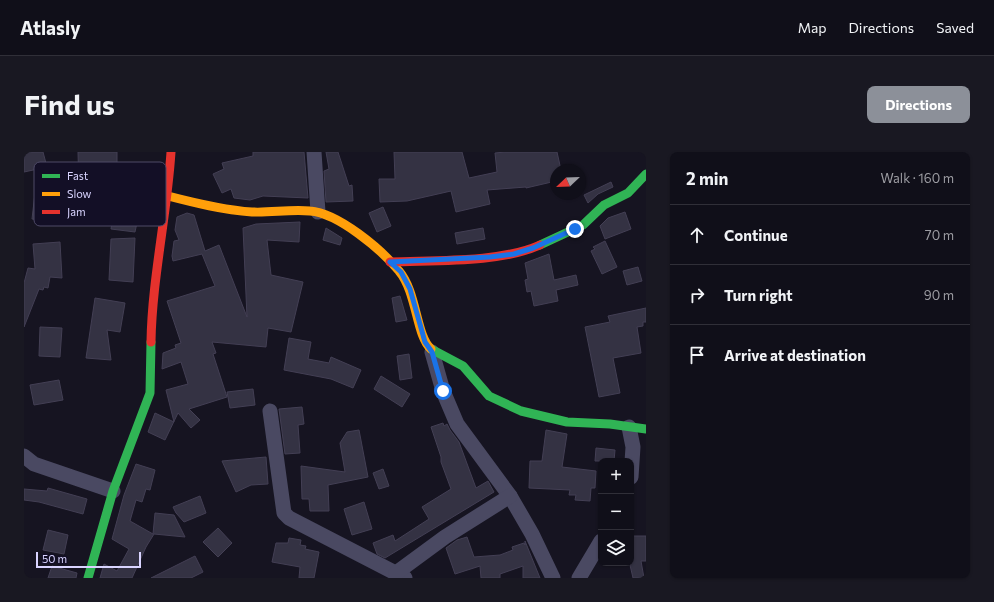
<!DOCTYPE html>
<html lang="en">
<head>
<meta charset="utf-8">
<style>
  body { margin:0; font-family:Commissioner,sans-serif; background:#191822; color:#f1f3f6 }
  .controls { position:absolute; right:12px; bottom:12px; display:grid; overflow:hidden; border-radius:8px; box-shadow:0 1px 3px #0004 }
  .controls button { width:36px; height:36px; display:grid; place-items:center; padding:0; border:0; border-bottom:1px solid #302f38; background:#100f19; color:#f1f3f6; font:20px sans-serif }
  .compass { position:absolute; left:526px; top:12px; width:36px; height:36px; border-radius:50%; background:#100f19; box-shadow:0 1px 3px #0004; rotate:247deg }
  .scale { position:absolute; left:12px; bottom:10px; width:105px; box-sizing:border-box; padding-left:4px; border:2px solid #d9d4ff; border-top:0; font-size:11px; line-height:14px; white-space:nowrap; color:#d9d4ff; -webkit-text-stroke:3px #130f26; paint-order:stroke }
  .stop { position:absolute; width:12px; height:12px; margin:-9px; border:3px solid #1a73e8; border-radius:50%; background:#fff }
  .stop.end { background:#1a73e8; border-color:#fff; box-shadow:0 1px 4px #0008 }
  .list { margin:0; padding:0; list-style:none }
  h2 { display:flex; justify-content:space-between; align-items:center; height:52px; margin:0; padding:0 16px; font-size:17px }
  h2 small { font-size:13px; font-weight:400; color:#9c9ca2 }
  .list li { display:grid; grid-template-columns:26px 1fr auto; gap:12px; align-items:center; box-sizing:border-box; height:60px; padding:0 16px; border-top:1px solid #302f38 }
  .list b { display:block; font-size:15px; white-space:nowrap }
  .list em { font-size:13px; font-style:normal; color:#9c9ca2 }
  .icon { flex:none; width:22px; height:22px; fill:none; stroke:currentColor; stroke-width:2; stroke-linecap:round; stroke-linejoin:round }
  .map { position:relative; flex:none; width:622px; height:426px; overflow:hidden; border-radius:8px }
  header { display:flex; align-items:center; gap:24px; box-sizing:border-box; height:56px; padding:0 20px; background:#100f19; border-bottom:1px solid #302f38 }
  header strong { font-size:19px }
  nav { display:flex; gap:22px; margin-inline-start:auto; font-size:14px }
  .intro { display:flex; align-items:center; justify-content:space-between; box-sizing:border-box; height:96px; padding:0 24px }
  h1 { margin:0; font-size:28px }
  .button { padding:10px 18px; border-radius:8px; background:#8c9099; color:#fff; font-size:14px; font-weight:700 }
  main { display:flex; gap:24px; padding:0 24px }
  aside { flex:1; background:#100f19; border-radius:8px; box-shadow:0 1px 3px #0004 }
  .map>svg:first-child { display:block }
</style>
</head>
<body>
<header>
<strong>Atlasly</strong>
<nav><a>Map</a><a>Directions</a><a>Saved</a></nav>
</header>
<div class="intro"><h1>Find us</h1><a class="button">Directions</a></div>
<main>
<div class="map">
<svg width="622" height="426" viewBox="0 0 622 426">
  <rect width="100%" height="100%" fill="#161421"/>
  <!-- building -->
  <g fill="#343243" stroke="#433f54">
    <polygon points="0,0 19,0 23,15 0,20"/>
    <polygon points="54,0 93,0 93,33 109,36 108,45 118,47 111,80 87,77 88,70 72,68 73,60 32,61 31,70 8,67 11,41 45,46 45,41 55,40"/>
    <polygon points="229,0 280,0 284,46 239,44 226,48 210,46 207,37 198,41 189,22 200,17 198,11 229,4"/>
    <polygon points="302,0 314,0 325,34 328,33 329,49 302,50 300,19 305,17"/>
    <polygon points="370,0 438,0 445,26 473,20 471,1 481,0 533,0 537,18 532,18 532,29 502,36 502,35 463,38 466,52 432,60 427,39 383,49 356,50 355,27 371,27"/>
    <polygon points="587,30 589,35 574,42 564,51 560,43"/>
    <polygon points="359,55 367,74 353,80 345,61"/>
    <polygon points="601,60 607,77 581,87 576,74 584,66"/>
    <polygon points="163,61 170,63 181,99 195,93 223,165 219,76 232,72 276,70 275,90 243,88 247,123 279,130 267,180 244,176 242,195 188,190 192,201 189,202 203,245 165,257 176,268 167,276 154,261 141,288 124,280 131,261 150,270 142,238 164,232 157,210 138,217 139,201 152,196 151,193 157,191 143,149 191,134 178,102 149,109 148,104 150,89 155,88 151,78 153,65"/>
    <polygon points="302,76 318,86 316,93 299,88"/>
    <polygon points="459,76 461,87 433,92 431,81"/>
    <polygon points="111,86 109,130 85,128 87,87"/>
    <polygon points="581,89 593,115 578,122 567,99 571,97 569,95"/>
    <polygon points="36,90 38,126 26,125 24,136 20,135 19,138 15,137 0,175 0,131 4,116 11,117 9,92"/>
    <polygon points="525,102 530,128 552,123 554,133 532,138 534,149 510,154 507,139 503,140 501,128 504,127 501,111"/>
    <polygon points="614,115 618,129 603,133 599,119"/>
    <polygon points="376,144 383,168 372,170 368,146"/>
    <polygon points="71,146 101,151 96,180 83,178 87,208 62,206"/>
    <polygon points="622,156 622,170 619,170 619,174 613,175 617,201 589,206 596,241 575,245 561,175 586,170 584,164"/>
    <polygon points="16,175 38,176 36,205 15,204"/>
    <polygon points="265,186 287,190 284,207 305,211 307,205 337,218 329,236 307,227 260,218"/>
    <polygon points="385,202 388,226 376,228 373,204"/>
    <polygon points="357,224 386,242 378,255 350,237"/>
    <polygon points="35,228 39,248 10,253 6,233"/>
    <polygon points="229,237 231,253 206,256 203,240"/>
    <polygon points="278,255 280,272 274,273 276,301 261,302 255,257"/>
    <polygon points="419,271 420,274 423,272 426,278 435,290 452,336 464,329 470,340 361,406 353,402 349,391 369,383 371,389 405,367 398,355 427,337 417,310 417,305 407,275"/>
    <polygon points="335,278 344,325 304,333 305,359 286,359 285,347 278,347 277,314 321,320 316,291 323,280"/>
    <polygon points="522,278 543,282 538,315 572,319 571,336 567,336 566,349 551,348 552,343 545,343 546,338 505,336 506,309 518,309"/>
    <polygon points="572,296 591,298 590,309 571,309"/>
    <polygon points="242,305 244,332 227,333 212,340 198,309"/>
    <polygon points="112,312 131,318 126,338 122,337 118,350 112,348 106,369 129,382 131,361 150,363 161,385 130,382 122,395 108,426 76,426 80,412 93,419 105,397 88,387 100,343"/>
    <polygon points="359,317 365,334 355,337 349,321"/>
    <polygon points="24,336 63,347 59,362 15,350 0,348 0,337 23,339"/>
    <polygon points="176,344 182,361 160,370 152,361 149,355"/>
    <polygon points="340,350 348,377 328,383 320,357"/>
    <polygon points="194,376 208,391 194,405 179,390"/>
    <polygon points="24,378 44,383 40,402 19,398"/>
    <polygon points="607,384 622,384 622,409 617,409 620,426 609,426 606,413"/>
    <polygon points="443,385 450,405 476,403 489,398 488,395 500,391 501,393 501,389 516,426 499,426 499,414 476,422 476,426 457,426 456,414 431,422 422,396 433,388"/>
    <polygon points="265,386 277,388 276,393 282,394 281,397 295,400 290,426 275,426 276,415 248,410 252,391 264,391"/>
    <polygon points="171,404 179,420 167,426 127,426"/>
    <polygon points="28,414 53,421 52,426 24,426"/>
  </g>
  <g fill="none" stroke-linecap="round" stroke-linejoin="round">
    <!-- street -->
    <g stroke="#4a4962" stroke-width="15">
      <polyline points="290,0 294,60"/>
      <polyline points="408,200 419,239 433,272 486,344 508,382 529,426"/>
      <polyline points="246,259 260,361 265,366 381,426"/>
      <polyline points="605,275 609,295 607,325"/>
      <polyline points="0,304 10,312 89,339"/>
      <polyline points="372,421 421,385 486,344"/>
      <polyline points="555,426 577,389"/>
    </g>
    <!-- fast -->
    <g stroke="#30b455" stroke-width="9">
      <polyline points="516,93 559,73 580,53 604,41 622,22"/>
      <polyline points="407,197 439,214 465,244 497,259 543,270 586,272 622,277"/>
      <polyline points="64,426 89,339 126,241 127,190"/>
    </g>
    <!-- slow -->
    <path stroke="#ff9f0a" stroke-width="9" d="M 144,44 C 171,51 199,58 228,60 C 247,61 266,57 286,59 C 314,61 357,97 375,119 C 393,140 392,184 407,197"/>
    <!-- jam -->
    <g stroke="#e5322d" stroke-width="9">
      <path d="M 366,110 C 411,108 476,111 516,93"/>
      <path d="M 127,190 C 128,127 143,63 147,0"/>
    </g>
  </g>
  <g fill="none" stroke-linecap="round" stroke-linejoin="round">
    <!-- route -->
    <polyline stroke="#1a73e8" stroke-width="5" points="419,239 408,200 401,190 386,137 377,120 366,110 466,105 490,102 509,96 551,77"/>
  </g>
  <!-- legend -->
  <rect x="10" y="10" width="132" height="64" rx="6" fill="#130f26" stroke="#4e4a67" stroke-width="1"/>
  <rect x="18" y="22" width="18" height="4" fill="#30b455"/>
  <rect x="18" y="40" width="18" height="4" fill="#ff9f0a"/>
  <rect x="18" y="58" width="18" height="4" fill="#e5322d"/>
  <g font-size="11" fill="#d9d4ff">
    <text x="43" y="28">Fast</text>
    <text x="43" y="46">Slow</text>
    <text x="43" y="64">Jam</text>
  </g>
</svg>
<div class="controls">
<button>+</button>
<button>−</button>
<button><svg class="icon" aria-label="layers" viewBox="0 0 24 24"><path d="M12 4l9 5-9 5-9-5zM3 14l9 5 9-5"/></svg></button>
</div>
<svg class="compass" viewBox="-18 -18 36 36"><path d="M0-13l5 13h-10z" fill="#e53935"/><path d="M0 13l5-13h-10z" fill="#9c9ca2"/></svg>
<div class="scale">50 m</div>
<div class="stop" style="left:419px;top:239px"></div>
<div class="stop end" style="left:551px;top:77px"></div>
</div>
<aside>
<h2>2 min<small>Walk · 160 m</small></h2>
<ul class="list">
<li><svg class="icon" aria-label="ahead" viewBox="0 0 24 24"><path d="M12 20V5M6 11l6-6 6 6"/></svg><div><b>Continue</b></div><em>70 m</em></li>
<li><svg class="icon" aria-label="right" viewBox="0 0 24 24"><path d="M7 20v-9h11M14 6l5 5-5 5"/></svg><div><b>Turn right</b></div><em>90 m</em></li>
<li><svg class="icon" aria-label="arrive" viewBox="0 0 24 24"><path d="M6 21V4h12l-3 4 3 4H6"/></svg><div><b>Arrive at destination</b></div></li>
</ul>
</aside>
</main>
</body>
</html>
